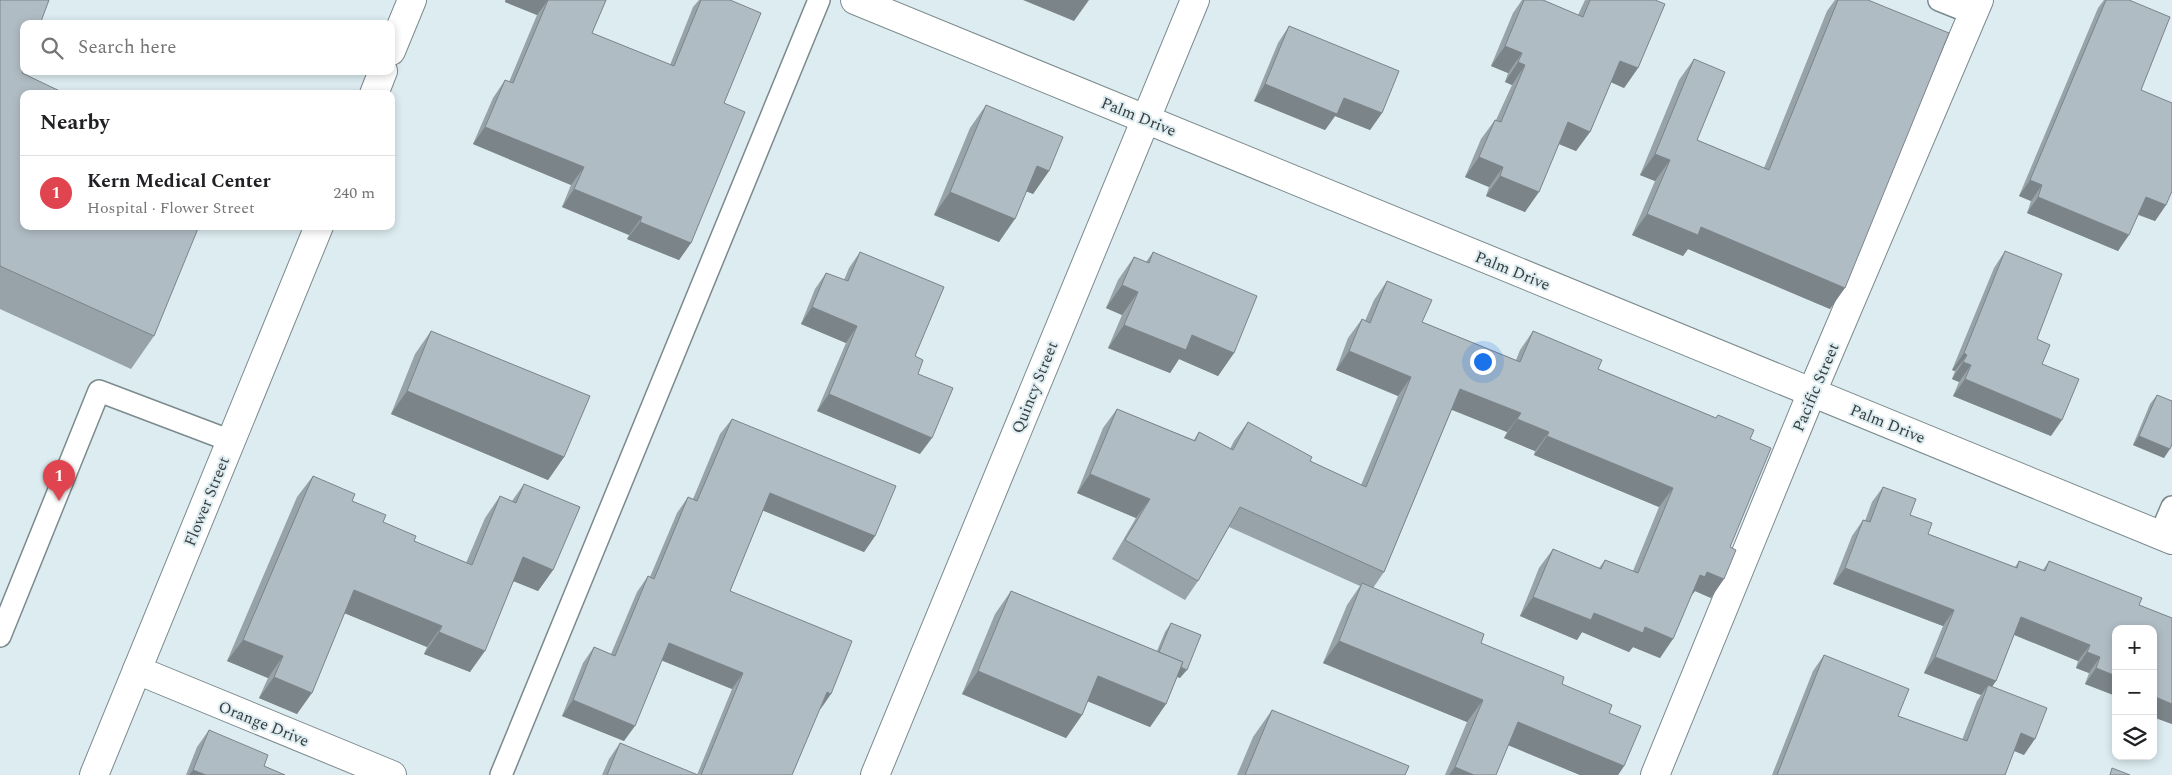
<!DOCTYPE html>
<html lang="en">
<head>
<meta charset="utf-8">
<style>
  body { margin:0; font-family:Spectral,serif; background:#f2f2f2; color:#202124 }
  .controls { position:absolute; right:15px; bottom:15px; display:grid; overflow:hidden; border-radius:10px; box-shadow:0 2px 8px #0003 }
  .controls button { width:45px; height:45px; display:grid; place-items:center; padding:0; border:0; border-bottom:1px solid #e0e0e0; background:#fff; color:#202124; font:25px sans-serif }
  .you { position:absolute; left:1482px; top:361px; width:18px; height:18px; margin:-12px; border:4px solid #fff; border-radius:50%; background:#1a73e8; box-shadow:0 0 0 8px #1a73e833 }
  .badge { display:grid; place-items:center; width:32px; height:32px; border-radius:50%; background:#7c3aed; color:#fff; font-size:16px; font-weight:700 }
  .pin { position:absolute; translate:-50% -41px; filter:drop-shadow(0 1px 2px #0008) }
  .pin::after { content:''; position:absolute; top:26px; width:18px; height:15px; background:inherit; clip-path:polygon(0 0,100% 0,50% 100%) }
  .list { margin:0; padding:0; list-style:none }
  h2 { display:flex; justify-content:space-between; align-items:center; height:65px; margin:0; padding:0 20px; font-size:21px }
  h2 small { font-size:16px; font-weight:400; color:#757577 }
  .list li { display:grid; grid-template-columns:32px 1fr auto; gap:15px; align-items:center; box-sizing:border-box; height:75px; padding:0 20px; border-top:1px solid #e0e0e0 }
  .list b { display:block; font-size:19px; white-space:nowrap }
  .list p { margin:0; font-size:16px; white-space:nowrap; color:#757577 }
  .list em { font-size:16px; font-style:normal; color:#757577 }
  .icon { flex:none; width:28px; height:28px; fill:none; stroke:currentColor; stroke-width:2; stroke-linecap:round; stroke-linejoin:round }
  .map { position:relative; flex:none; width:2172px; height:775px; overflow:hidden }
  .search { position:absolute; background:#fff; box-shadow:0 2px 8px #0003; left:20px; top:20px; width:375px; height:55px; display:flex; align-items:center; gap:12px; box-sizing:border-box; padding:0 18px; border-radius:10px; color:#757577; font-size:19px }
  .panel { position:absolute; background:#fff; box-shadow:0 2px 8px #0003; left:20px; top:90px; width:375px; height:140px; border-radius:10px }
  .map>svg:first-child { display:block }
</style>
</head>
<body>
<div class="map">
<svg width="2172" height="775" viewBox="0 0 2172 775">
  <rect width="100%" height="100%" fill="#dcecf0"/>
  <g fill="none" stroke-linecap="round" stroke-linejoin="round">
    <defs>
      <g id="service">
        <polyline points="1939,0 1974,14"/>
        <polyline points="2160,535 2172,507"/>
        <polyline points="0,636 99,391 231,441"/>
        <polyline points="501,775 819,0"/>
      </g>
      <g id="minor">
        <polyline points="855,0 2172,540"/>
        <polyline points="137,670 392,775"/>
        <polyline points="875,775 1195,0"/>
        <polyline points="1655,775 1812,392 1979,0"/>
      </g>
      <g id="tertiary">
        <polyline points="391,51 412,0"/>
        <polyline points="374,94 383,71"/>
        <polyline points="94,775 319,226"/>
      </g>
    </defs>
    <!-- service casing -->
    <use href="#service" stroke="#7b8a8d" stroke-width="24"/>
    <!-- minor casing -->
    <use href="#minor" stroke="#7b8a8d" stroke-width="30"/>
    <!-- tertiary casing -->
    <use href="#tertiary" stroke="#7b8a8d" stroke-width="30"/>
    <!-- service -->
    <use href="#service" stroke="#fff" stroke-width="21"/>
    <!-- minor -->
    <use href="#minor" stroke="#fff" stroke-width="28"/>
    <!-- tertiary -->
    <use href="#tertiary" stroke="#fff" stroke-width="28"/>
  </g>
  <!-- wall -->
  <g fill="#97a2a9">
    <polygon points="0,0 22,73 154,336 131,369 0,309"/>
    <polygon points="505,0 606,0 592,33 670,65 693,7 699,0 730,0 724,103 691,243 679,260 627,239 629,235 562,207 571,185 473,144 493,98 505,80 509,82 537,15 505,2"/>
    <polygon points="1522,0 1543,0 1578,15 1585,0 1655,0 1638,68 1624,88 1611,82 1590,132 1576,151 1559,144 1525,212 1486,196 1489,187 1465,177 1481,139 1495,120 1496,120 1512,85 1505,82 1508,73 1491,66 1513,13"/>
    <polygon points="1835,0 1868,0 1830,309 1688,249 1683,256 1632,235 1655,181 1640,175 1679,80 1694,59 1697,140 1764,168 1827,11"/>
    <polygon points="2104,0 2129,0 2141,90 2166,205 2155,221 2138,215 2118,251 2027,213 2031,201 2019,196 2098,8"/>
    <polygon points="1289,26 1382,113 1370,130 1335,116 1325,130 1254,101 1278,43"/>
    <polygon points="986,105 1049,171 1033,194 1026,191 999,242 934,215 970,128"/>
    <polygon points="2005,251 2037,339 2042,364 2051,436 1953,396 1959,382 1952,379 1955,371 1952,370 1994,268"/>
    <polygon points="860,252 915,356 918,374 920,454 817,411 846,343 801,324 815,289 826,273 844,280 849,268"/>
    <polygon points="1153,252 1234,353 1218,376 1179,359 1170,373 1108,348 1122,315 1106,308 1118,280 1134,257 1146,262"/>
    <polygon points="1387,281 1422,322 1516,360 1520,350 1533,331 1598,369 1716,418 1718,415 1750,439 1730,547 1711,598 1695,591 1691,596 1660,658 1633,647 1629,652 1582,632 1577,640 1520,616 1539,568 1553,549 1599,568 1605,560 1633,571 1659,507 1534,455 1535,451 1504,438 1507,432 1452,409 1384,572 1373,588 1562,684 1609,713 1624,766 1618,775 1580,775 1508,745 1496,775 1445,775 1467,722 1323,663 1347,605 1360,586 1229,527 1198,581 1185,600 1112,559 1136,518 1077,493 1103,428 1117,409 1194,440 1199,432 1230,449 1234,441 1248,422 1310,461 1361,485 1398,396 1336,370 1348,338 1362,319 1365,321 1374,300"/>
    <polygon points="431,331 564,457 548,480 391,414 415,354"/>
    <polygon points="2157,395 2164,458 2133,445 2150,404"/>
    <polygon points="732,419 875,536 864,552 763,510 730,591 819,710 792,775 602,775 609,759 620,743 697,775 732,689 662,660 624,741 562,716 583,663 594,647 611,654 637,592 648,576 650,577 677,513 688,497 693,499 720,434"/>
    <polygon points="313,476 352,501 383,522 414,541 466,563 485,518 500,496 512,501 524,484 553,570 538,591 514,581 470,672 424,654 427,647 345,613 297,714 259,698 268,678 227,661 297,497"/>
    <polygon points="1883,487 1928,534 2015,567 2019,561 2043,570 2049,561 2139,605 2172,618 2172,724 2153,717 2153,629 2116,629 2116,696 2085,684 2089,673 2076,668 2078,661 2014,635 1996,681 1992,686 2024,755 2014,751 2005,775 1772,775 1813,671 1824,655 1898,716 1962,740 1977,701 1981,695 1924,673 1943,626 1833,584 1852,536 1863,520 1865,521 1872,502"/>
    <polygon points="1011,591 1157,651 1165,632 1171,623 1180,678 1177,677 1166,704 1150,727 1088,701 1082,715 1066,738 962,694 995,614"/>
    <polygon points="1272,710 1405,775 1237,775 1253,737"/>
    <polygon points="209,730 264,766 285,775 186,775 197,747"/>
  </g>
  <!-- shaded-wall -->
  <g fill="#7b8489">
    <polygon points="506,0 548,0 537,15 505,2"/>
    <polygon points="1023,0 1089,0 1074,21"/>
    <polygon points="1505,46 1522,53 1508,73 1491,66"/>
    <polygon points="1620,61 1638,68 1624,88 1606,80"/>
    <polygon points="1518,62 1525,65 1512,85 1505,82"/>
    <polygon points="1265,84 1344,98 1382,113 1370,130 1335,116 1325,130 1254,101"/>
    <polygon points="1568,122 1590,132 1576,151 1554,142"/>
    <polygon points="485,127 584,167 571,185 473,144"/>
    <polygon points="1655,154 1670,160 1655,181 1640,175"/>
    <polygon points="1479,157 1503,167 1489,187 1465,177"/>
    <polygon points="1037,166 1049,171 1033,194 1021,189"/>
    <polygon points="1500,176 1539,192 1525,212 1486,196"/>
    <polygon points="2030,180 2042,185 2031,201 2019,196"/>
    <polygon points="574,189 642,217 629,235 562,207"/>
    <polygon points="950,192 1015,219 999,242 934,215"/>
    <polygon points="2038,197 2129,235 2118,251 2027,213"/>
    <polygon points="2146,197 2166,205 2155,221 2135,213"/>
    <polygon points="1647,214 1701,227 1845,288 1830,309 1688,249 1683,256 1632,235"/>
    <polygon points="640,222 691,243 679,260 627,239"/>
    <polygon points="1122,285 1138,292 1122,315 1106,308"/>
    <polygon points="812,307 857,326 846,343 801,324"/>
    <polygon points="1124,325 1192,335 1234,353 1218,376 1179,359 1170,373 1108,348"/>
    <polygon points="1349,351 1411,377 1398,396 1336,370"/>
    <polygon points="1964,353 1967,355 1955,371 1952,370"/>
    <polygon points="1963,362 1971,365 1959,382 1952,379"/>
    <polygon points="1965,379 2062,420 2051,436 1953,396"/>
    <polygon points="1460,389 1521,413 1507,432 1447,408"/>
    <polygon points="407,391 564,457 548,480 391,414"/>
    <polygon points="829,394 932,438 920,454 817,411"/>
    <polygon points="1517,419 1549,432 1535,451 1504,438"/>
    <polygon points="1547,436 1673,488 1659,507 1534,455"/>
    <polygon points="2139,436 2170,449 2164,458 2133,445"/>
    <polygon points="1090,474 1150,499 1136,518 1077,493"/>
    <polygon points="770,493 875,536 864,552 759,509"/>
    <polygon points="523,557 553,570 538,591 508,579"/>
    <polygon points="1845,568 1954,610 1943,626 1833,584"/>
    <polygon points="1707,572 1724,579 1711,598 1695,591 1691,596 1700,575"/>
    <polygon points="354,590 442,626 427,647 339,611"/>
    <polygon points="1533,597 1645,627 1673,639 1660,658 1633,647 1629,652 1582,632 1577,640 1520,616"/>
    <polygon points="2021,617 2090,645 2078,661 2010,633"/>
    <polygon points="439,632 485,651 470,672 424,654"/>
    <polygon points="243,640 283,656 268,678 227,661"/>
    <polygon points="1339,641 1483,700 1467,722 1323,663"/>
    <polygon points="669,643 743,673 732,689 658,659"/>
    <polygon points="2087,652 2100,657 2089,673 2076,668"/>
    <polygon points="1157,657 1187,670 1180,678 1151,666"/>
    <polygon points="1935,657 1996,681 1985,697 1988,685 1981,695 1924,673"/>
    <polygon points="2096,668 2116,676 2116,696 2085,684"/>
    <polygon points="978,671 1082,715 1066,738 962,694"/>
    <polygon points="1098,676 1166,704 1150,727 1082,699"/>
    <polygon points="274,677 312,693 297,714 259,698"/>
    <polygon points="827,692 831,694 820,710"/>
    <polygon points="2153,696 2172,704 2172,724 2153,717"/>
    <polygon points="573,700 635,726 624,741 562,716"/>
    <polygon points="1518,722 1624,766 1618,775 1580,775 1503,743"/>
    <polygon points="2021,733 2035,739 2024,755 2010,749"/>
    <polygon points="1455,767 1474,775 1449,775"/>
    <polygon points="193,770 206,775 189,775"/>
  </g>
  <!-- building -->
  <g fill="#b0bcc4" stroke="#7b8489">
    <polygon points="0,0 49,0 40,24 24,24 24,68 22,73 66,94 24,94 24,226 199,226 154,336 0,266"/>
    <polygon points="548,0 606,0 592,33 674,66 701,0 730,0 761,13 724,103 745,112 691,243 640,222 642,217 574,189 584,167 485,127 505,80 513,83"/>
    <polygon points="1524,0 1543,0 1583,17 1590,0 1655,0 1665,4 1638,68 1620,61 1590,132 1568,122 1539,192 1500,176 1503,167 1479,157 1495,120 1501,122 1525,65 1518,62 1522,53 1505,46"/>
    <polygon points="1838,0 1868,0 1949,33 1845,288 1701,227 1698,235 1647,214 1670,160 1655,154 1694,59 1725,72 1697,140 1769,170"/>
    <polygon points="2106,0 2129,0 2170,17 2141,90 2172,103 2172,191 2166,205 2146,197 2129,235 2038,197 2042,185 2030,180"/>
    <polygon points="1289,26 1399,71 1382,113 1344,98 1337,114 1265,84"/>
    <polygon points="986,105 1063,137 1049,171 1037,166 1015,219 950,192"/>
    <polygon points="2005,251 2062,274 2037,339 2050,345 2042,364 2079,379 2062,420 1965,379 1971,365 1963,362 1967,355 1964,353"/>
    <polygon points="860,252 944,287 915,356 923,360 918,374 953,388 932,438 829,394 857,326 812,307 826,273 848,281"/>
    <polygon points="1153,252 1257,296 1234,353 1192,335 1186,350 1124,325 1138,292 1122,285 1134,257 1149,263"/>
    <polygon points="1387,281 1432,300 1422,322 1520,362 1533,331 1602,360 1598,369 1716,418 1718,415 1754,430 1750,439 1771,448 1730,547 1736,550 1724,579 1707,572 1705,577 1700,575 1673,639 1645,627 1643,633 1594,613 1591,620 1533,597 1553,549 1601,569 1605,560 1638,573 1673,488 1547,436 1549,432 1517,419 1521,413 1460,389 1384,572 1240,507 1198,581 1125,540 1150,499 1090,474 1117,409 1195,441 1199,432 1233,450 1248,422 1312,457 1310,461 1366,487 1411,377 1349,351 1362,319 1370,323"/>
    <polygon points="431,331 590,396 564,457 407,391"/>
    <polygon points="2157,395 2172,401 2172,444 2170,449 2139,436"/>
    <polygon points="732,419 896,486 875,536 770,493 730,591 852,641 831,694 827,692 792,775 701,775 743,673 669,643 635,726 573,700 594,647 615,656 648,576 654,579 688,497 697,501"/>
    <polygon points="313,476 355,494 352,501 386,515 383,522 416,536 414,541 472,565 500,496 516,503 524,484 580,507 553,570 523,557 485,651 439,632 442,626 354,590 312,693 274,677 283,656 243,640"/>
    <polygon points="1883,487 1916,499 1910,515 1932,523 1928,534 2017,568 2019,561 2045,571 2049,561 2142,598 2139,605 2172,618 2172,704 2153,696 2153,629 2116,629 2116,676 2096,668 2100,657 2087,652 2090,645 2021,617 1996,681 1935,657 1954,610 1845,568 1863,520 1870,522"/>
    <polygon points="1362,583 1484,634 1481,643 1564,677 1562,684 1612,705 1609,713 1641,726 1624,766 1518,722 1496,775 1474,775 1455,767 1483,700 1339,641"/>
    <polygon points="1011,591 1183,662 1166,704 1098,676 1082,715 978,671"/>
    <polygon points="1171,623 1201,635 1187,670 1181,667 1183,662 1159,652"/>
    <polygon points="1824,655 1909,689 1898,716 1967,741 1988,685 2047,708 2035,739 2021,733 2005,775 1777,775"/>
    <polygon points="1272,710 1409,766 1405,775 1245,775"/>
    <polygon points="209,730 268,755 264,766 285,775 206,775 193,770"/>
    <polygon points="620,743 698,775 607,775"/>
    <polygon points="2112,768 2130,775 2110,775"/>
  </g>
  <g text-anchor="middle" stroke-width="4" stroke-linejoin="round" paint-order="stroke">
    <!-- street labels -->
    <g font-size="16" fill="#373d3e" stroke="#dcecf0">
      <text transform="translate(1139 116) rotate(22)" y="6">Palm Drive</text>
      <text transform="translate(1513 270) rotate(22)" y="6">Palm Drive</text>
      <text transform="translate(1034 387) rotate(-68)" y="6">Quincy Street</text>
      <text transform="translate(1815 387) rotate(-67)" y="6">Pacific Street</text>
      <text transform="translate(1888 423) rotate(22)" y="6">Palm Drive</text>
      <text transform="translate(206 501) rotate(-68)" y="6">Flower Street</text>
      <text transform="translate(264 723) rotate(22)" y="6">Orange Drive</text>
    </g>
  </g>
</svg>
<div class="controls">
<button>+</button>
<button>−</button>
<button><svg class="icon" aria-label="layers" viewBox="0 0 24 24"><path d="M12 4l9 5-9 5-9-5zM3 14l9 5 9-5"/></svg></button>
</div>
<div class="you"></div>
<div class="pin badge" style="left:59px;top:501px;background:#e0444e">1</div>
<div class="search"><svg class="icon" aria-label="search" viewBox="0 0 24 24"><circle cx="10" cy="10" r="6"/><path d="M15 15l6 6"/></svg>Search here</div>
<section class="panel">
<h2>Nearby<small></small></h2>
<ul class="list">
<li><span class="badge" style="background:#e0444e">1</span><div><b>Kern Medical Center</b><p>Hospital · Flower Street</p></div><em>240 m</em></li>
</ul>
</section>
</div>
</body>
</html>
